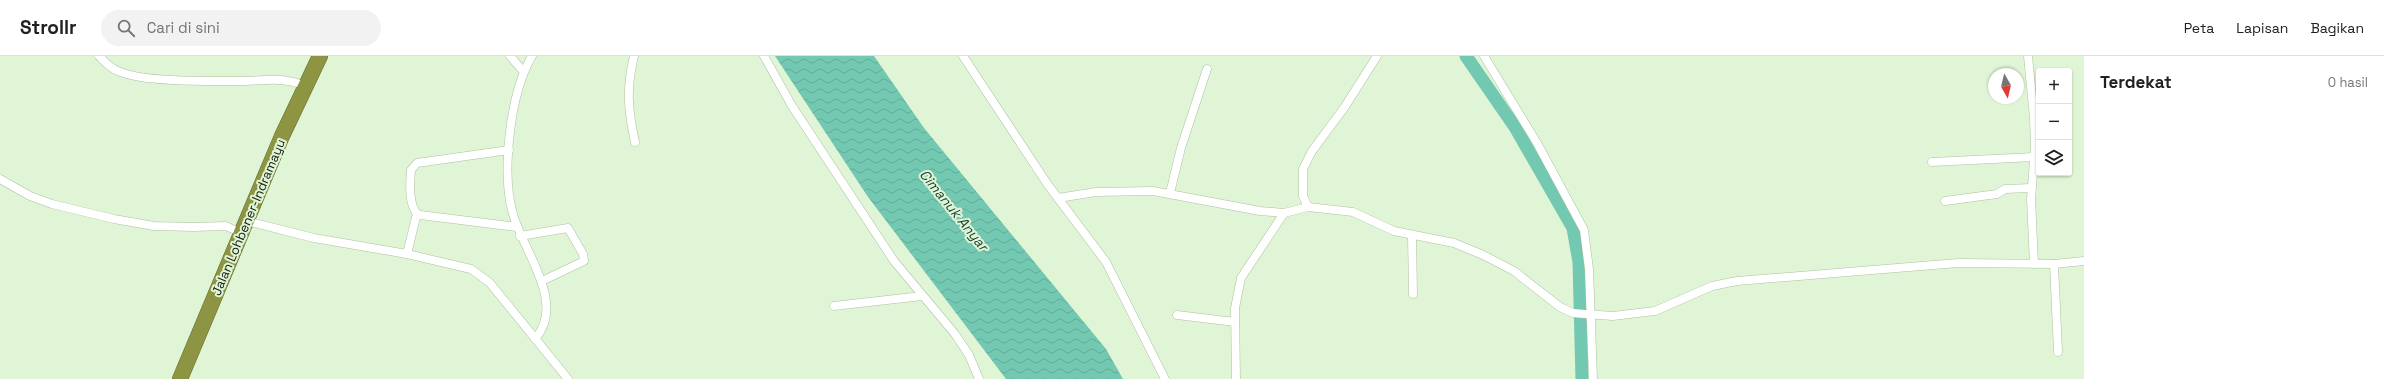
<!DOCTYPE html>
<html lang="id">
<head>
<meta charset="utf-8">
<style>
  body { margin:0; font-family:"Space Grotesk",sans-serif; background:#f2f2f2; color:#202124 }
  .controls { position:absolute; right:12px; top:12px; display:grid; overflow:hidden; border-radius:4px; box-shadow:0 1px 3px #0004 }
  .controls button { width:36px; height:36px; display:grid; place-items:center; padding:0; border:0; border-bottom:1px solid #e0e0e0; background:#fff; color:#202124; font:20px sans-serif }
  .compass { position:absolute; left:1988px; top:12px; width:36px; height:36px; border-radius:50%; background:#fff; box-shadow:0 1px 3px #0004; rotate:172deg }
  .list { margin:0; padding:0; list-style:none }
  h2 { display:flex; justify-content:space-between; align-items:center; height:52px; margin:0; padding:0 16px; font-size:17px }
  h2 small { font-size:13px; font-weight:400; color:#757577 }
  .icon { flex:none; width:22px; height:22px; fill:none; stroke:currentColor; stroke-width:2; stroke-linecap:round; stroke-linejoin:round }
  .map { position:relative; flex:none; width:2084px; height:323px; overflow:hidden }
  header { display:flex; align-items:center; gap:24px; box-sizing:border-box; height:56px; padding:0 20px; background:#fff; border-bottom:1px solid #e0e0e0 }
  header strong { font-size:19px }
  nav { display:flex; gap:22px; margin-inline-start:auto; font-size:14px }
  .search { width:280px; height:36px; background:#f2f2f2; display:flex; align-items:center; gap:10px; box-sizing:border-box; padding:0 14px; border-radius:22px; color:#757577; font-size:15px }
  main { display:flex }
  aside { flex:1; background:#fff }
  .map>svg:first-child { display:block }
</style>
</head>
<body>
<header>
<strong>Strollr</strong>
<div class="search"><svg class="icon" aria-label="search" viewBox="0 0 24 24"><circle cx="10" cy="10" r="6"/><path d="M15 15l6 6"/></svg>Cari di sini</div>
<nav><a>Peta</a><a>Lapisan</a><a>Bagikan</a></nav>
</header>
<main>
<div class="map">
<svg width="2084" height="323" viewBox="0 0 2084 323">
  <defs>
    <pattern id="water-waves" width="16" height="10" patternUnits="userSpaceOnUse"><rect width="16" height="10" fill="#73c8b2"/><path d="M0 5q4-4 8 0t8 0" fill="none" stroke="#63ab98"/></pattern>
  </defs>
  <rect width="100%" height="100%" fill="#e0f5d5"/>
  <!-- water -->
  <polygon fill="url(#water-waves)" points="775,0 874,0 924,72 1106,293 1123,323 1006,323 868,141"/>
  <g fill="none" stroke-linecap="round" stroke-linejoin="round">
    <!-- river -->
    <polyline stroke="#73c8b2" stroke-width="13" points="1466,0 1515,71 1573,172 1579,206 1582,323"/>
    <defs>
      <g id="street">
        <path d="M 99,0 C 105,6 110,12 118,15 C 143,27 216,25 245,25 C 267,24 285,21 305,30"/>
        <polyline points="510,0 523,15"/>
        <path d="M 532,0 C 510,37 501,117 513,158 C 523,195 567,247 535,283"/>
        <path d="M 634,0 C 626,33 628,54 635,86"/>
        <polyline points="764,0 792,50 894,205 955,278 969,299 979,323"/>
        <polyline points="963,0 1048,129 1106,206 1165,323"/>
        <polyline points="1484,0 1537,87 1584,174 1589,213 1593,323"/>
        <polyline points="2028,0 2034,62 2035,91 2031,143 2034,208"/>
        <polyline points="1932,106 2034,101"/>
        <polyline points="0,123 30,140 52,148 114,163 154,170 193,171 226,170 241,177"/>
        <polyline points="1170,137 1181,92 1207,13"/>
        <polyline points="1058,142 1096,136 1153,135 1260,155 1284,157 1308,151 1353,156 1394,175 1454,187 1483,199 1514,215 1560,251 1573,257 1584,258 1613,260 1655,255 1712,230 1737,225 1958,207 2054,208 2084,205"/>
        <polyline points="1945,145 1997,138 2005,133 2031,132"/>
        <polyline points="1308,151 1303,140 1303,113 1312,95 1344,52 1377,0"/>
        <path d="M 418,159 C 408,148 410,129 411,114 L 417,107 L 509,94"/>
        <polyline points="247,165 314,182 407,198 471,213 490,227 568,323"/>
        <polyline points="1412,179 1413,238"/>
        <polyline points="520,180 568,172 583,198 584,205 542,225"/>
        <polyline points="407,198 416,161 420,159 517,171"/>
        <polyline points="2054,208 2058,296"/>
        <polyline points="834,250 922,240"/>
        <polyline points="1177,259 1235,266"/>
        <polyline points="1236,323 1235,252 1241,222 1284,157"/>
      </g>
      <polyline id="highway" points="180,323 282,80 320,0"/>
    </defs>
    <!-- street casing -->
    <use href="#street" stroke="#adc1a2" stroke-width="9"/>
    <!-- highway casing -->
    <use href="#highway" stroke="#636a30" stroke-width="16"/>
    <!-- street -->
    <use href="#street" stroke="#fff" stroke-width="8"/>
    <!-- highway -->
    <use href="#highway" stroke="#8e9542" stroke-width="15"/>
  </g>
  <g text-anchor="middle" stroke-width="4" stroke-linejoin="round" paint-order="stroke">
    <!-- street labels -->
    <g font-size="13" fill="#141b0f" stroke="#e0f5d5">
      <text transform="translate(248 161) rotate(-67)" y="5">Jalan Lohbener-Indramayu</text>
    </g>
    <!-- water labels -->
    <g font-size="14" font-style="italic" fill="#1c443a" stroke="#e0f5d5">
      <text transform="translate(954 154) rotate(51)" y="5">Cimanuk Anyar</text>
    </g>
  </g>
</svg>
<div class="controls">
<button>+</button>
<button>−</button>
<button><svg class="icon" aria-label="layers" viewBox="0 0 24 24"><path d="M12 4l9 5-9 5-9-5zM3 14l9 5 9-5"/></svg></button>
</div>
<svg class="compass" viewBox="-18 -18 36 36"><path d="M0-13l5 13h-10z" fill="#e53935"/><path d="M0 13l5-13h-10z" fill="#757577"/></svg>
</div>
<aside>
<h2>Terdekat<small>0 hasil</small></h2>
<ul class="list">
</ul>
</aside>
</main>
</body>
</html>
